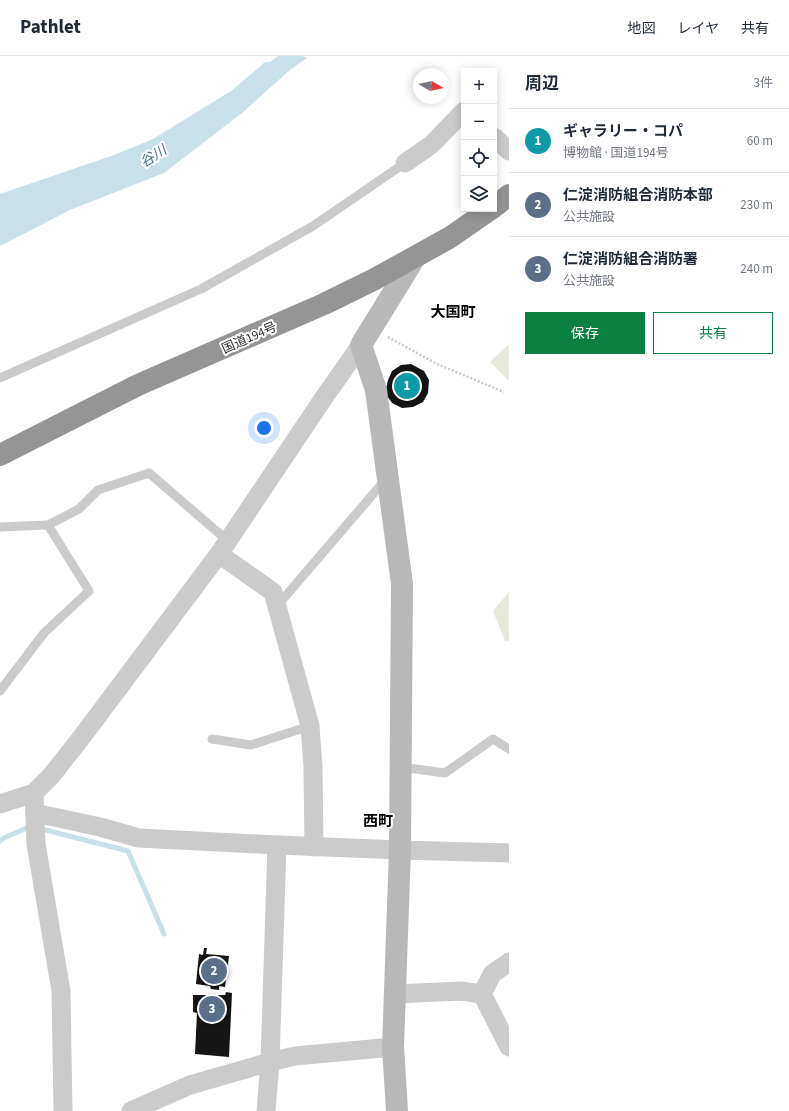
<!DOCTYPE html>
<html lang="ja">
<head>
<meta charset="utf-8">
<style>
  body { margin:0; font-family:"Source Sans 3","Noto Sans JP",sans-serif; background:#f2f2f3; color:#1f2937 }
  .controls { position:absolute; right:12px; top:12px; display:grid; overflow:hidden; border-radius:0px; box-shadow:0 2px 10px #0003 }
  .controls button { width:36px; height:36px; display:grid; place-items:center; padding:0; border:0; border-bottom:1px solid #e0e1e3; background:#fff; color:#1f2937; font:20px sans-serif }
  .compass { position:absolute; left:413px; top:12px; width:36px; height:36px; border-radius:50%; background:#fff; box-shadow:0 2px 10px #0003; rotate:99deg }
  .you { position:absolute; left:264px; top:372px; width:14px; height:14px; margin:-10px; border:3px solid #fff; border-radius:50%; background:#1a73e8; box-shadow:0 0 0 6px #1a73e833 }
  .badge { display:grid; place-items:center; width:26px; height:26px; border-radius:50%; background:#0b8043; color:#fff; font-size:13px; font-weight:700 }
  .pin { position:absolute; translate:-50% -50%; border:2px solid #fff; box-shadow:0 1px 4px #0006 }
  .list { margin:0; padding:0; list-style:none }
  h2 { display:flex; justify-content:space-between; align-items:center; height:52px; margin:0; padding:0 16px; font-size:17px }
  h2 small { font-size:13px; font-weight:400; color:#747a83 }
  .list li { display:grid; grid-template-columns:26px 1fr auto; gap:12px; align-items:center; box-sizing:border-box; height:64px; padding:0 16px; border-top:1px solid #e0e1e3 }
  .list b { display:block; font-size:15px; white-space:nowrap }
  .list p { margin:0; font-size:13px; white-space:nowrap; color:#747a83 }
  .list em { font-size:13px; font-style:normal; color:#747a83 }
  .actions { display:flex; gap:8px; padding:12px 16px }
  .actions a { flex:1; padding:9px 0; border:1px solid #0b8043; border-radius:0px; text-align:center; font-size:14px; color:#0b8043 }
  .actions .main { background:#0b8043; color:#fff }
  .icon { flex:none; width:22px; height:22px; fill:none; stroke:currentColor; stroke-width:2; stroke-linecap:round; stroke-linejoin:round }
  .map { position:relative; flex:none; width:509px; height:1055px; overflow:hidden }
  header { display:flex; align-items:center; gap:24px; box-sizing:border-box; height:56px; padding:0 20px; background:#fff; border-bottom:1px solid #e0e1e3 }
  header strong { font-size:19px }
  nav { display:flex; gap:22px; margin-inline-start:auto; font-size:14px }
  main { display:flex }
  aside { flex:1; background:#fff }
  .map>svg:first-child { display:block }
</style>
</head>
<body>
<header>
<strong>Pathlet</strong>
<nav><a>地図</a><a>レイヤ</a><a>共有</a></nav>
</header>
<main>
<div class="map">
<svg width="509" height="1055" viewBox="0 0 509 1055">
  <rect width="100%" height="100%" fill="#fff"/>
  <!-- green -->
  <g fill="#e5eadd">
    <polygon points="509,288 509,325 490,306"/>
    <polygon points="509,536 509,585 505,585 493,555"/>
  </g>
  <!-- water -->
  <polygon fill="#cae0e8" points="278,0 303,0 307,2 291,13 242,57 164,117 70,154 0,190 0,138 114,99 153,83 231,35 265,6 270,6"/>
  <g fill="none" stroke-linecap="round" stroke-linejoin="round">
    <!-- stream -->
    <g stroke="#cae0e8" stroke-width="5">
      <polyline points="38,772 128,795 164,878"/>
      <polyline points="0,785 4,782 31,770"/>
    </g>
  </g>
  <!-- building -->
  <g fill="#151515">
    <polygon points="411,308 424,315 429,324 428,337 423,346 413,351 402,352 392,347 385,337 388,324 392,315 401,309"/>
    <polygon points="204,892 207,892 206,898 229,900 225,931 219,930 219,934 211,933 210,930 196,928 199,898 203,899"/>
    <polygon points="226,936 232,937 229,1001 195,998 197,957 193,956 193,939 225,939"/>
  </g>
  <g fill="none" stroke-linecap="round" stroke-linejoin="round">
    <!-- path -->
    <polyline stroke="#cbcbcb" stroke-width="2.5" stroke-dasharray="2 2" stroke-linecap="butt" points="388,281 437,308 504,336"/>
    <!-- lane -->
    <g stroke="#cbcbcb" stroke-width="9">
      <polyline points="0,322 201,233 313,170 405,107"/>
      <polyline points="48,469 79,453 98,434 149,417 228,485"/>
      <polyline points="0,471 48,469 89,535 44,577 0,635"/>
      <polyline points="277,550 386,423"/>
      <polyline points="212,683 251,689 310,670"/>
      <polyline points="401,711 445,717 493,683 509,693"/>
    </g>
    <!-- street -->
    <g stroke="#cbcbcb" stroke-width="19">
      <polyline points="494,81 509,95"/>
      <polyline points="405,107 431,89 464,55"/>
      <polyline points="219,498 273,536 310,670 313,711 314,791"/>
      <polyline points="34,737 36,788 61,935 63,1055"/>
      <polyline points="0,748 34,737 51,720 81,682 219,498 325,340 361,289"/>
      <polyline points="35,757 100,771 139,782 277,789"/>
      <polyline points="395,938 461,935 482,938"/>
      <polyline points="482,938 509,991"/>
      <polyline points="482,938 492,918 509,906"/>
      <polyline points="131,1055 190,1029 270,1006 295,1000 393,991"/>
      <polyline points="266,1055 270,1006 277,789 400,794 509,797"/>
    </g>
    <!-- secondary -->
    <polyline stroke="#b8b8b8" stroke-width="22" points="397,1055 393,991 400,794 402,528 376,334 361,289 414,203"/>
    <!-- highway -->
    <g stroke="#959595" stroke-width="22">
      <polyline points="494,151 509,139"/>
      <polyline points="0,399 138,329 324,248 373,224 449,182 491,153"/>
    </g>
  </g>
  <g text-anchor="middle" stroke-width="4" stroke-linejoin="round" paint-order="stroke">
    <!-- street labels -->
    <g font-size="13" fill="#2e2e2e" stroke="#fff">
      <text transform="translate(249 281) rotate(-24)" y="5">国道194号</text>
    </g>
    <!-- water labels -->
    <g font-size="14" font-style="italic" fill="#437588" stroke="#fff">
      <text transform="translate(153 100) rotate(-33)" y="5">谷川</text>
    </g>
    <!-- quarter labels -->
    <g font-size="15" font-weight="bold" fill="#000" stroke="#fff">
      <text x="453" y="261">大国町</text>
      <text x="378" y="770">西町</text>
    </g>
  </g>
</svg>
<div class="controls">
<button>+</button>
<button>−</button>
<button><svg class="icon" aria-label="locate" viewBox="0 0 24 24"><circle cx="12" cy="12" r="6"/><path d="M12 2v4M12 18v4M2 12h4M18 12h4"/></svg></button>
<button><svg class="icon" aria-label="layers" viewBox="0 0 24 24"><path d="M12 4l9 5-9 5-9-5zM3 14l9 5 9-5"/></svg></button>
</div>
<svg class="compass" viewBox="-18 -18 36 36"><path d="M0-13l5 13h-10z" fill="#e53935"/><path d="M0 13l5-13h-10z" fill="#747a83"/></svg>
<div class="you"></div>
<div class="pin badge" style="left:407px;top:330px;background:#0f9aa8">1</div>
<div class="pin badge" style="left:214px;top:915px;background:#5c6f8a">2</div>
<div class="pin badge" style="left:212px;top:953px;background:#5c6f8a">3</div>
</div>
<aside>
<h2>周辺<small>3件</small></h2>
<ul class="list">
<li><span class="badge" style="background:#0f9aa8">1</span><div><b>ギャラリー・コパ</b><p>博物館 · 国道194号</p></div><em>60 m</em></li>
<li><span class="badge" style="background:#5c6f8a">2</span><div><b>仁淀消防組合消防本部</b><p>公共施設</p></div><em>230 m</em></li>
<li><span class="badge" style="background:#5c6f8a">3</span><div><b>仁淀消防組合消防署</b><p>公共施設</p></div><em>240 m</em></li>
</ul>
<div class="actions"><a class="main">保存</a><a>共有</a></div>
</aside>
</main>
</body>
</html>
